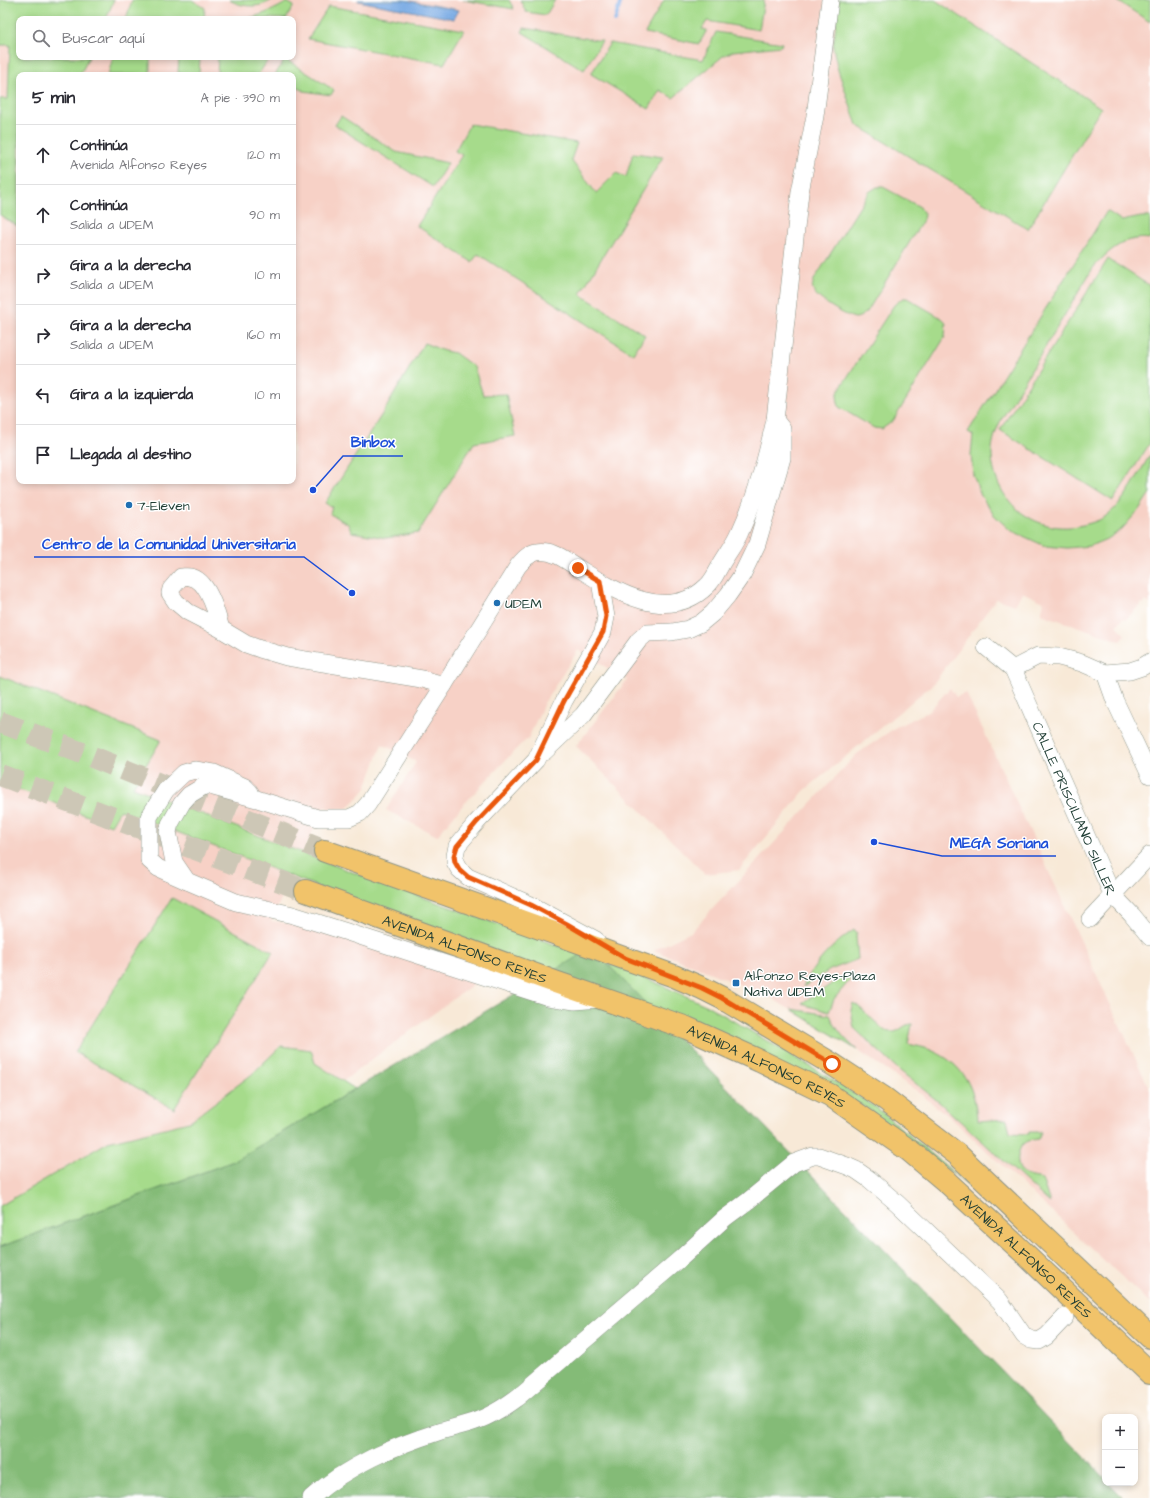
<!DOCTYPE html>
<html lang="es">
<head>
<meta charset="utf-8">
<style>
  body { margin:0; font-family:"Architects Daughter",sans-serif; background:#f2f2f3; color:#2b2b33 }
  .controls { position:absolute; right:12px; bottom:12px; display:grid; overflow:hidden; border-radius:8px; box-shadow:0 2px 6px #0003 }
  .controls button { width:36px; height:36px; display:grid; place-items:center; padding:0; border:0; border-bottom:1px solid #e1e1e2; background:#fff; color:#2b2b33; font:20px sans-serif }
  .stop { position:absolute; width:12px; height:12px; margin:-9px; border:3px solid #ea580c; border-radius:50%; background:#fff }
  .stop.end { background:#ea580c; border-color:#fff; box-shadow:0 1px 4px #0008 }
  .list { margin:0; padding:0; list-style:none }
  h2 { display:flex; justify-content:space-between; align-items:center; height:52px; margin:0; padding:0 16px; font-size:17px }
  h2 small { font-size:13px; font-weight:400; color:#7c7c81 }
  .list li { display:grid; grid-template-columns:26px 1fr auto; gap:12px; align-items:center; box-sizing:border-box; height:60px; padding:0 16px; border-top:1px solid #e1e1e2 }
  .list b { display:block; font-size:15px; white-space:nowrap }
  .list p { margin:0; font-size:13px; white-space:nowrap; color:#7c7c81 }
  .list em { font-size:13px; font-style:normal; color:#7c7c81 }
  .icon { flex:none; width:22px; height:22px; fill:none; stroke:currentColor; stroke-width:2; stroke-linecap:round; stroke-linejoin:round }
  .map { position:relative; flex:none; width:1150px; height:1498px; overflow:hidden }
  .search { position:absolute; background:#fff; box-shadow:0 2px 6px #0003; left:16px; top:16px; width:280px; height:44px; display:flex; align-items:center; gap:10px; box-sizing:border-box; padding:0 14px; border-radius:8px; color:#7c7c81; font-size:15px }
  .panel { position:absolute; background:#fff; box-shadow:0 2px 6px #0003; left:16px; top:72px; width:280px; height:412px; border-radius:8px }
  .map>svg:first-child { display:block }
</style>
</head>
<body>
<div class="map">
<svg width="1150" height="1498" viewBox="0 0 1150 1498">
  <rect width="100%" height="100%" fill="#fff"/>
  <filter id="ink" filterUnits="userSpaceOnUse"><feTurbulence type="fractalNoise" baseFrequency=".025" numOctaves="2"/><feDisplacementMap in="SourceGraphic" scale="8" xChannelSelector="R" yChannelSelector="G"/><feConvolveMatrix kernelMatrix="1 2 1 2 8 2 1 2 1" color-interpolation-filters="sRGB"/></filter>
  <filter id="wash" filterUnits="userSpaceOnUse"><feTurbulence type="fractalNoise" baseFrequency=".012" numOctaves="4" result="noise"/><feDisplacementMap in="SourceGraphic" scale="16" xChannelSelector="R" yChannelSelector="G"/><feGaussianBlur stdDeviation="0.9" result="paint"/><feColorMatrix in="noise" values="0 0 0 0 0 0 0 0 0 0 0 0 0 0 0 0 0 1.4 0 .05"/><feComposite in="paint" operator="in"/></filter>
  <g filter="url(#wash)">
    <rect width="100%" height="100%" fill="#f8e9d7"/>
    <!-- built -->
    <g fill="#f7d1c6" fill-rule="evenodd">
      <path d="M 0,0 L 1150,0 L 1150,604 L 1146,601 L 1144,604 L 1142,603 L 1125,620 L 1123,618 L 1117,625 L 1125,635 L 1120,641 L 1041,614 L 1044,602 L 1022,592 L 1015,605 L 996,599 L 933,684 L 804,791 L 739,870 L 705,874 L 576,746 L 627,680 L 578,650 L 544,703 L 528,739 L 520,745 L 462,806 L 437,836 L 386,810 L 416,762 L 382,744 L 366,788 L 355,801 L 347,808 L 335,809 L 324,807 L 271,921 L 325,929 L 476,982 L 343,1081 L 315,1063 L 281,1046 L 251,1075 L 189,1122 L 108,1142 L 0,1206 ZM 19,19 L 293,19 L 293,57 L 19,57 ZM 19,75 L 293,75 L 293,481 L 19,481 Z"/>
      <polygon points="950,688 956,697 966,693 1150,1090 1150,1303 951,1118 917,1091 857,1050 768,996 654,950 691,932 857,754 896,727 928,712"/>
    </g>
    <!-- green -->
    <g fill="#a6db8b" stroke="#628c60">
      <polygon points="0,0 114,0 106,19 19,19 19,57 89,57 80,75 19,75 19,227 0,215 0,99 8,99 10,45 0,45"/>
      <polygon points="132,0 192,0 205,8 204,19 126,19"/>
      <path d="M 229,0 L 272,0 C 259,9 242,7 229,0 Z"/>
      <polygon points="463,0 509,0 514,9"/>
      <polygon points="520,0 555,0 546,15 526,12"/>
      <polygon points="664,0 764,0 759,30 707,21 702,29 707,30 699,44 645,33"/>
      <polygon points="839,0 935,0 1101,108 1028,229 857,125 838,70 833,47"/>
      <polygon points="1116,0 1150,0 1150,22"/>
      <path d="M 287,2 L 294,6 L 286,19 L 250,18 C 263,14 275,10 287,2 Z"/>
      <polygon points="329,6 464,30 444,64 308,39"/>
      <polygon points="524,28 602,41 584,70 522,32"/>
      <polygon points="716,32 782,43 781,46 733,51 723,56 673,98 660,90 649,109 591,74 610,43 703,60"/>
      <polygon points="113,57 150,57 150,75 108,75"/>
      <polygon points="179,57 200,57 199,74 178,73"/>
      <polygon points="218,57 270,57 258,75 217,75"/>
      <polygon points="285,59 334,90 331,95 304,91 293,84 293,75 275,75"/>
      <polygon points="341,116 396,152 448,163 433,187 335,125"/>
      <polygon points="470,124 577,143 571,160 596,193 616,173 626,177 633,153 663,157 580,294 645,335 633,354 478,254 472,262 417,226 462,155 455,151"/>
      <path d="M 877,187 L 883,187 L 920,207 L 924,214 L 923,220 L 867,312 C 864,314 861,317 856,318 C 848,318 817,299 814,292 C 811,287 813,284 814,280 L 869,192 Z"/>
      <path d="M 1107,211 L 1122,221 L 1141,217 L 1150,217 L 1150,239 C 1126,235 1108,251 1093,268 L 1000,422 C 995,433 991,445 992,457 C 995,504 1038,536 1083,525 C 1091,523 1099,521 1106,516 C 1126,501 1137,476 1150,455 L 1150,493 L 1138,511 L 1121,530 L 1109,538 L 1090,546 L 1067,548 L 1045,546 L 1010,530 L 994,515 L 981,496 L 973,475 L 971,455 L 973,435 L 968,432 Z"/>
      <polygon points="1108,259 1150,286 1150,443 1113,501 1000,430"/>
      <polygon points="903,298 907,298 943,319 946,324 945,337 893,421 882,429 874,428 839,407 837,397 839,390 894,305"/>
      <polygon points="424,343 444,351 455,353 474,367 483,395 506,394 515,436 474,443 418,533 386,538 352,532 348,524 330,514 332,507 325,503 386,408"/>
      <polygon points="0,676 161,740 133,787 352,872 637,974 710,1007 826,1076 877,1108 972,1188 864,1106 370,907 120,810 111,825 0,782"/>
      <polygon points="172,898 273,952 174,1109 75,1052"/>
      <path d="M 854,930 L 857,932 L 856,936 L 858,959 L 830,970 L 803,987 C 813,964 833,944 854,930 Z"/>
      <polygon points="854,975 834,999 829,1012 802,1004 837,980"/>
      <path d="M 853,1003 L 858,1006 L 884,1030 C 899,1037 901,1024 912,1024 L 908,1044 C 916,1046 925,1047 933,1051 C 963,1064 976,1089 977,1121 L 1007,1119 L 1010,1133 L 1029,1134 L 1029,1132 L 1041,1132 L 1038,1139 C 1033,1140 1027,1140 1023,1144 C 1016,1152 1015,1170 1026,1175 C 1031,1177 1038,1178 1042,1179 L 1050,1203 L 939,1102 L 899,1070 L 854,1028 L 851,1010 Z"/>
      <path d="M 791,1009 L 830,1015 C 837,1031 844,1038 857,1050 Z"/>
      <polygon points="281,1046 311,1050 315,1063 355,1089 234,1161 0,1247 0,1206 108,1142 189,1122 251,1075"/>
    </g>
    <!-- forest -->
    <polygon fill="#84bb77" stroke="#527c56" points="592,948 1105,1478 1105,1483 1109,1483 1124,1498 0,1498 0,1247 234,1161"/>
    <!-- water -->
    <polygon fill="#77a9e3" stroke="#4b738c" points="358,0 405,0 459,10 454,19 358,1"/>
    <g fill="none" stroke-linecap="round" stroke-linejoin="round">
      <!-- stream -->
      <polyline stroke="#77a9e3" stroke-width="4" points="615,21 621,0"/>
    </g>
  </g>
  <g filter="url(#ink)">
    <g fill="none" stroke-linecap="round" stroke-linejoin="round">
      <!-- major-tunnel -->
      <g stroke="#cdc7b6" stroke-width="22" stroke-dasharray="22 11" stroke-linecap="butt">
        <polyline points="0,722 90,756 325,851"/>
        <polyline points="0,775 306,891"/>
      </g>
      <defs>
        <g id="minor">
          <path d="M 221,629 C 217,614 208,579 190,577 C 188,576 184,577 181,577 L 171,589 L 170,593 L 176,602 L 188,612 L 221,629 L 246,644 L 260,649 L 287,657 L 422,679 L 444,685"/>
          <path id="s1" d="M 986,647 L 1013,669 L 1112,894 L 1132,915 L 1150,937"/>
          <polyline points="1013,669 1038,656 1059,657 1082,663 1105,673 1130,671 1142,667 1150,662"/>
          <polyline points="1105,673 1115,701 1150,775"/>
          <polyline points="544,752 583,715 639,640 647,633 672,632 688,629 701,623 713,613 728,595 742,575 757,544 782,458 782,429 775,420"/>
          <polyline points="187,881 158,868 149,860 149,817 166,790 184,773 195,770 214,773 245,787 250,792"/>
          <polyline points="1090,919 1150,855"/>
          <polyline points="596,940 531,905 468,877 459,869 455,862 455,856 457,846 477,822 536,760 564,701 603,632 606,617 600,581"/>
          <path d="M 599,999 L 575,1001 L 548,997 L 344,931 L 293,915 L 236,902 L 187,881 L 174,862 L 168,832 L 170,824 L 182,803 L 189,795 L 204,786 L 210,786 L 257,799 L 318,818 L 349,818 L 360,813 L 368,804 L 444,685 L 518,566 C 523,560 529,553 537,552 C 552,549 566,560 578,568 C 616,592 668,624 707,586 C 714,580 718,569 723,561 C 729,551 736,542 740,532 C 757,495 766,459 775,420 L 800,192 L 815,116 L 830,0"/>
          <path d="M 311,1498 C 347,1465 395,1446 441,1431 C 459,1426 479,1422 495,1412 C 503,1408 511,1402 518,1397 L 680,1259 L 725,1218 L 748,1201 L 794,1163 L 813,1156 L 819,1156 L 847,1166 L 856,1170 L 869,1179 L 897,1203 L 1000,1301 L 1024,1336 L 1031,1340 L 1039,1341 L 1047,1336 L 1065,1317"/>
        </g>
        <g id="major">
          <polyline points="325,851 674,976 702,988 722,998 832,1064 884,1098 958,1155 1150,1337"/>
          <path id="s2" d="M 306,891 L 555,982 L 687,1028 L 760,1061 L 830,1095 L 910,1151 L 948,1183 L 1022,1251 L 1150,1373"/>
        </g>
      </defs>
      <!-- minor casing -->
      <use href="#minor" stroke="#8c9386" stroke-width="18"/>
      <!-- major casing -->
      <use href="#major" stroke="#8c9386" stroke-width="24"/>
      <!-- minor -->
      <use href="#minor" stroke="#fff" stroke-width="17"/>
      <!-- major -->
      <use href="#major" stroke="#f1c36a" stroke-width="22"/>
    </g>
  </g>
  <g fill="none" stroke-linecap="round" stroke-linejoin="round" filter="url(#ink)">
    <!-- route -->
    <polyline stroke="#ea580c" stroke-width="5" points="578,568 600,581 606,616 603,632 564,701 536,760 477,822 457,846 454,856 455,862 459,869 468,877 531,905 567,924 625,958 702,988 722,998 832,1064"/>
  </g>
  <!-- markers -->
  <g fill="#1f6fb2" stroke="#fff" stroke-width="1.5">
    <circle cx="129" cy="505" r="4"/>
    <circle cx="497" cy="603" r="4"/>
    <rect x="732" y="979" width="8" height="8" rx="2"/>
  </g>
  <g text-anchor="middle" stroke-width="3" stroke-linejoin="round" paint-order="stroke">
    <!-- poi labels -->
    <g font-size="14" fill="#1f3d34" stroke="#fff" text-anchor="start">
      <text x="137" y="510">7-Eleven</text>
      <text x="505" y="608">UDEM</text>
      <text x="744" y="980">Alfonzo Reyes-Plaza<tspan x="744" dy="16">Nativa UDEM</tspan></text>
    </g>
    <!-- street labels -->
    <g font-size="14" fill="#1f3d34" stroke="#fff">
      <text dy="5" stroke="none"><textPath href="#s1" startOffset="187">CALLE PRISCILIANO SILLER</textPath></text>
      <text dy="5" stroke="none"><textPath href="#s2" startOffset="169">AVENIDA ALFONSO REYES</textPath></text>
      <text dy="5" stroke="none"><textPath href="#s2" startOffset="493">AVENIDA ALFONSO REYES</textPath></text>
      <text dy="5" stroke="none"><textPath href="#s2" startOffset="817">AVENIDA ALFONSO REYES</textPath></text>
    </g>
  </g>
  <!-- callouts -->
  <path fill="none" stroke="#1d4ed8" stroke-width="1.5" d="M313 490L343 456H403M352 593L304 557H34M874 842L942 856H1056"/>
  <g fill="#1d4ed8" stroke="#fff" stroke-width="1.5">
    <circle cx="313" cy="490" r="4"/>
    <circle cx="352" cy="593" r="4"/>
    <circle cx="874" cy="842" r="4"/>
  </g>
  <g font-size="15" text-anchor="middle" font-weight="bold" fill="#1d4ed8" stroke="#fff" stroke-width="3" stroke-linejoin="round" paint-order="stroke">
    <text x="373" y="447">Binbox</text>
    <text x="169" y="549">Centro de la Comunidad Universitaria</text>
    <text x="999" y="848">MEGA Soriana</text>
  </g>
</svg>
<div class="controls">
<button>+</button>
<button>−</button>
</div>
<div class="stop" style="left:832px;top:1064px"></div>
<div class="stop end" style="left:578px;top:568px"></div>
<div class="search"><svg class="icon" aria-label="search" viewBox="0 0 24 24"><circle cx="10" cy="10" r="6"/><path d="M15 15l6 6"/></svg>Buscar aquí</div>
<section class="panel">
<h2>5 min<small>A pie · 390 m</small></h2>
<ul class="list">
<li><svg class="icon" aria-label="ahead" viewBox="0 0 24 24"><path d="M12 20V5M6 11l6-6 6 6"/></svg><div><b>Continúa</b><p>Avenida Alfonso Reyes</p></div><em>120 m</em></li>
<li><svg class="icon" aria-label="ahead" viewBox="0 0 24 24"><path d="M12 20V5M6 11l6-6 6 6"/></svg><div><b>Continúa</b><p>Salida a UDEM</p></div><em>90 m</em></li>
<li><svg class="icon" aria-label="right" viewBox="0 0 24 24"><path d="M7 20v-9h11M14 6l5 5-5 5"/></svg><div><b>Gira a la derecha</b><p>Salida a UDEM</p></div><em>10 m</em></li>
<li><svg class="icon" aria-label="right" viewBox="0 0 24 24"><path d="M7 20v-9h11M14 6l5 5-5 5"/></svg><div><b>Gira a la derecha</b><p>Salida a UDEM</p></div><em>160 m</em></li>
<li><svg class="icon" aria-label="left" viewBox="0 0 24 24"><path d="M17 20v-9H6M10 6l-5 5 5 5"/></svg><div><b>Gira a la izquierda</b></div><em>10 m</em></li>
<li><svg class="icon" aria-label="arrive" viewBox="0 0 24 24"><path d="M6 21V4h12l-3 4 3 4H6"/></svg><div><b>Llegada al destino</b></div></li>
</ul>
</section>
</div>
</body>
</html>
